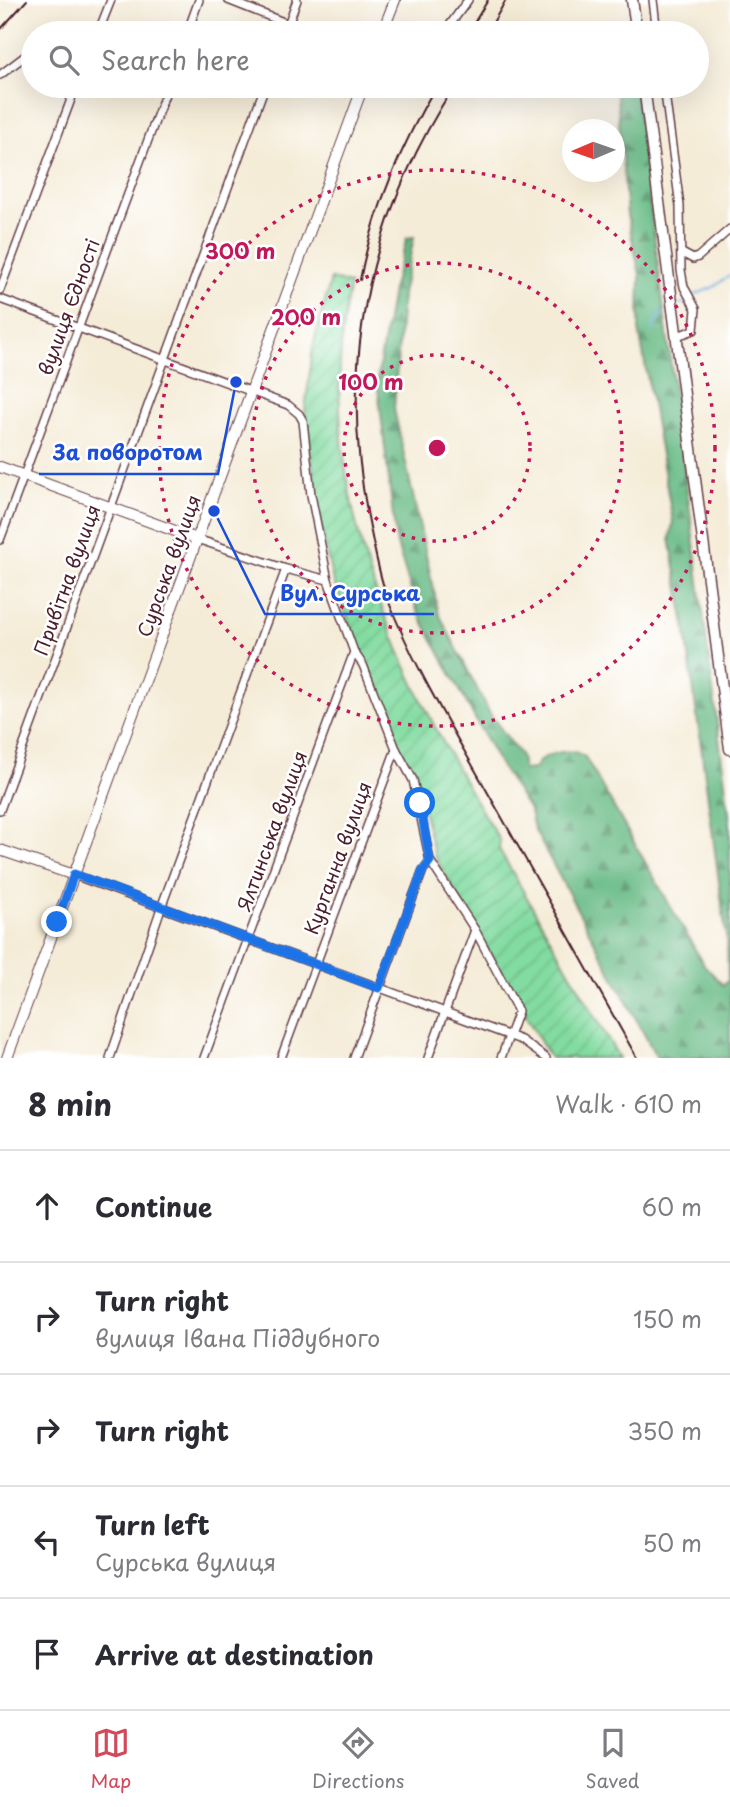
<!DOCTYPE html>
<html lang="en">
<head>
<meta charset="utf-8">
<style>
  body { margin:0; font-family:"Playpen Sans",sans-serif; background:#f7f7f7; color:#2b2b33 }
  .compass { position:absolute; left:562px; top:119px; width:63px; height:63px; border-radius:50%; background:#fff; box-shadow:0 7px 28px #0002; rotate:268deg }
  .stop { position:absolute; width:21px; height:21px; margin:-16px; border:5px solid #1a73e8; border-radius:50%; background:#fff }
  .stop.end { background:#1a73e8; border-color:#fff; box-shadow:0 2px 7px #0008 }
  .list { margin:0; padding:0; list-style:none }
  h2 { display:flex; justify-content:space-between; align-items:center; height:91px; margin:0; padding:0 28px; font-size:30px }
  h2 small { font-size:23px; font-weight:400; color:#7c7c81 }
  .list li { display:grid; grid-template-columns:46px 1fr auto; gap:21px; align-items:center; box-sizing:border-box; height:112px; padding:0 28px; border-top:2px solid #e1e1e2 }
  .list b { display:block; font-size:26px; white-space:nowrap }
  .list p { margin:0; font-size:23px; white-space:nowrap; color:#7c7c81 }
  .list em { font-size:23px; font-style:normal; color:#7c7c81 }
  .icon { flex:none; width:38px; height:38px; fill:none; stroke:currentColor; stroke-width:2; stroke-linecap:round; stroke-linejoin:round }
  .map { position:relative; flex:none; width:730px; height:1058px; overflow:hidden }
  .search { position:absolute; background:#fff; box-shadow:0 7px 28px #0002; left:21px; right:21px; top:21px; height:77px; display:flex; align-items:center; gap:18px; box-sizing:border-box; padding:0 24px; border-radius:38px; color:#7c7c81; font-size:26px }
  .sheet { height:651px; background:#fff }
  nav { display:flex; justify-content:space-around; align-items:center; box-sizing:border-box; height:98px; border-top:2px solid #e1e1e2; background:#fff; font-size:19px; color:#7c7c81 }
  nav a { display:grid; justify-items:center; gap:4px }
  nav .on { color:#d1495b }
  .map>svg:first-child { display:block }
</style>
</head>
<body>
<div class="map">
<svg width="730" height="1058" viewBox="0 0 730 1058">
  <defs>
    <pattern id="forest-firs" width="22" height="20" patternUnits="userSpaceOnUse" patternTransform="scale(1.75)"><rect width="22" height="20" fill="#69bb86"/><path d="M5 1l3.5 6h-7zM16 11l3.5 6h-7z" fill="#58976e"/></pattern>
    <pattern id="garden-furrows" width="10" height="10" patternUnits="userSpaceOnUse" patternTransform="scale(1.75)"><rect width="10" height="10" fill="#82dba0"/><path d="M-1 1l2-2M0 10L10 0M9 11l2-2" fill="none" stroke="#72bc8a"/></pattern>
  </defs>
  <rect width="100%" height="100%" fill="#fff"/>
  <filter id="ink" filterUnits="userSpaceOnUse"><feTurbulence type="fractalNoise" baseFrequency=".0143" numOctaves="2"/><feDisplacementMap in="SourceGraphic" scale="14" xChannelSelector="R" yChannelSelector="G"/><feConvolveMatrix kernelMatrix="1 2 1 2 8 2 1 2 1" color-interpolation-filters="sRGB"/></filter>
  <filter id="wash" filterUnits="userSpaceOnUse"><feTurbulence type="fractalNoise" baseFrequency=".00686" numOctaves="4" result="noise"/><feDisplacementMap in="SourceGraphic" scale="28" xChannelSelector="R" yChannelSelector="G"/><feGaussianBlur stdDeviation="1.57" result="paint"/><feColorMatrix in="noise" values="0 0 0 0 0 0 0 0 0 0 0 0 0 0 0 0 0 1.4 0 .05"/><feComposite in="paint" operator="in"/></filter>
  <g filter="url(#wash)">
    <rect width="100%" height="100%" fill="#f5ecd8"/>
    <!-- forest -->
    <path fill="url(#forest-firs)" stroke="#5a6d58" stroke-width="2" d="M 616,86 L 635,86 L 730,822 L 730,1058 L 657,1058 L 534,829 L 530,811 L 501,767 L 417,610 L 396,541 L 377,380 L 392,290 L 407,238 L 414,237 L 402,294 L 394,409 L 439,614 L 490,714 L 521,756 L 523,770 L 534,769 C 541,753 571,746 585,757 L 704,965 L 723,985 L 728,981 L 727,942 L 685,626 L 670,538 L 673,522 L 639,330 L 640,275 L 627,215 Z"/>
    <!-- garden -->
    <path fill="url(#garden-furrows)" stroke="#667d66" stroke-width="2" d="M 331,279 L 350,284 C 308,484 397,675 500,841 L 499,849 L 619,1058 L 550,1058 L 435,857 L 415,777 L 399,747 L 379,688 L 357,644 L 332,577 L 320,523 L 305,410 L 313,346 Z"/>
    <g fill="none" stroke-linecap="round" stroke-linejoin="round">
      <!-- stream -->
      <g stroke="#6bafe1" stroke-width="2">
        <polyline points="694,295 714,287 730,275"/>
        <polyline points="680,304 686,302"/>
        <polyline points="653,331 662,310"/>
      </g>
    </g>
  </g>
  <g filter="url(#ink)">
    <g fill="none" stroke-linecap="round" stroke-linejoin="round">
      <defs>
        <g id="street">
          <polyline points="228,0 311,33"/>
          <polyline points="653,0 657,33"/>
          <polyline points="98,33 111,0"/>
          <polyline points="187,33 199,0"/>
          <polyline points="285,33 297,0"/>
          <polyline points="444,33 468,0"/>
          <polyline points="0,75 33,50"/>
          <polyline points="664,86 680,206 681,270 684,287 696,309 694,330 677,336"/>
          <polyline points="682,253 693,259 698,257 730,229"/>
          <polyline points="0,290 76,86"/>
          <polyline points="0,299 288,405 299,414 303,421 311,495 328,580 286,569 161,908 110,1058"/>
          <polyline points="197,539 286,569"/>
          <polyline points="0,540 168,86"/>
          <polyline points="328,580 354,652 363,665 396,749 413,780 430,861 475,930 518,1011 501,1058"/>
          <polyline points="0,810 265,86"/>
          <polyline points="74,875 521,1040 546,1058"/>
          <polyline points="204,1058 354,652"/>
          <polyline points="281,1058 396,749"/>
          <polyline points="354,1058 423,870 430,861"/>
          <polyline points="428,1058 475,930"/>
        </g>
        <g id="secondary">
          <polyline points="382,33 395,0"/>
          <polyline points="0,467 197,539"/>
          <polyline points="0,850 74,875"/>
          <polyline points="7,1058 363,86"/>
        </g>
        <g id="primary">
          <polyline points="632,0 637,33"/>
          <polyline points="644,86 730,749"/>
        </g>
      </defs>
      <!-- street casing -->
      <use href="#street" stroke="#643e45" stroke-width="10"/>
      <!-- secondary casing -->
      <use href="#secondary" stroke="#643e45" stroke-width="12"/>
      <!-- primary casing -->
      <use href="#primary" stroke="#643e45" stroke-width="13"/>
      <!-- street -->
      <use href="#street" stroke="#fff" stroke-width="7"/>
      <!-- secondary -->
      <use href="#secondary" stroke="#fff" stroke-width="10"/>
      <!-- primary -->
      <use href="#primary" stroke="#fff" stroke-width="10"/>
      <!-- rail -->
      <g stroke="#4a1f2b" stroke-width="2">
        <polyline points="0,30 27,0"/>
        <polyline points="468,33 488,0"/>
        <polyline points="487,33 506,0"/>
        <path d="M 454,86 C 368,220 337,365 369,522 C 374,548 379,575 388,600 C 414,667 453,730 488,793 C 538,881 588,970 637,1058"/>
        <path d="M 360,280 C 373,211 401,146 436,86"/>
      </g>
    </g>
  </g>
  <g fill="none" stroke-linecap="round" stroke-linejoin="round" filter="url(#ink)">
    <!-- route -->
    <polyline stroke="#1a73e8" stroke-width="9" points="57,922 74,874 379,988 423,870 430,861 420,803"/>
  </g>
  <!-- distance rings -->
  <g fill="none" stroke="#c2185b" stroke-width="3.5" stroke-dasharray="3.5 7">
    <circle cx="437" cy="448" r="93"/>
    <circle cx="437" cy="448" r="185"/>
    <circle cx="437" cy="448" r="278"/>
  </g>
  <g text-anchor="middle" stroke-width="5" stroke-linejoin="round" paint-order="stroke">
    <!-- street labels -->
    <g font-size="19" fill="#4a1f2b" stroke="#fff">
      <text transform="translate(69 307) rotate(-70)" y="7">вулиця Єдності</text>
      <text transform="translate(169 566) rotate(-70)" y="7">Сурська вулиця</text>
      <text transform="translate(67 580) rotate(-70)" y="7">Привітна вулиця</text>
      <text transform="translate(272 831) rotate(-70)" y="7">Ялтинська вулиця</text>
      <text transform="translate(338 858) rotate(-70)" y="7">Курганна вулиця</text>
    </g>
  </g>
  <circle cx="437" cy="448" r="10" fill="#c2185b" stroke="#fff" stroke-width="3.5"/>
  <g font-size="21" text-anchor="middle" font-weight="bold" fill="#c2185b" stroke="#fff" stroke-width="5" stroke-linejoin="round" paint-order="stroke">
    <text x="240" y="259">300 m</text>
    <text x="306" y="325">200 m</text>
    <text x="371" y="390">100 m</text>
  </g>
  <!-- callouts -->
  <path fill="none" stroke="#1d4ed8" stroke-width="2.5" d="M236 382L218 474H39M214 511L265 614H434"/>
  <g fill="#1d4ed8" stroke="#fff" stroke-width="2.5">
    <circle cx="236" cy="382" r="7"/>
    <circle cx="214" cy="511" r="7"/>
  </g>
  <g font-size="21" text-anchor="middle" font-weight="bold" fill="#1d4ed8" stroke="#fff" stroke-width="5" stroke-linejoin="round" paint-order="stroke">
    <text x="128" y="460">За поворотом</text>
    <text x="350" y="601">Вул. Сурська</text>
  </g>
</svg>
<svg class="compass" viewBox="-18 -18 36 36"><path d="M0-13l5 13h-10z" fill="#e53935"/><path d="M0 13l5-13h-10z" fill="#7c7c81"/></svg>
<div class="stop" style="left:420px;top:803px"></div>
<div class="stop end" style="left:57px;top:922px"></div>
<div class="search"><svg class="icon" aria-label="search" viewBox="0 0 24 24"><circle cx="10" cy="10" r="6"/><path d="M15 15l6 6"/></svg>Search here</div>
</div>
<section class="sheet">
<h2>8 min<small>Walk · 610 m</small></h2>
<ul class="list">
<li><svg class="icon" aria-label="ahead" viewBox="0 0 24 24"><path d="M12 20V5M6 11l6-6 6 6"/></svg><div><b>Continue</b></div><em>60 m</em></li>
<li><svg class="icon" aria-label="right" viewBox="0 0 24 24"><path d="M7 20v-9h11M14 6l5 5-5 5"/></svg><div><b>Turn right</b><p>вулиця Івана Піддубного</p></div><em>150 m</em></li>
<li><svg class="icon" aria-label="right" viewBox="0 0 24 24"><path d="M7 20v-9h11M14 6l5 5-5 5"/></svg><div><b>Turn right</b></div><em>350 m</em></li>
<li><svg class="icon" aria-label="left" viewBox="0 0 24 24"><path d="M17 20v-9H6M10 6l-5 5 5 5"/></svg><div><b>Turn left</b><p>Сурська вулиця</p></div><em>50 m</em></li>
<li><svg class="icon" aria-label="arrive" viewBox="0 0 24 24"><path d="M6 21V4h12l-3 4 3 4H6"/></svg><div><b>Arrive at destination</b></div></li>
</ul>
</section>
<nav>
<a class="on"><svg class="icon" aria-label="map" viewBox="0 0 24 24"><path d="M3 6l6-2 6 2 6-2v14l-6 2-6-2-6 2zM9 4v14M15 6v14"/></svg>Map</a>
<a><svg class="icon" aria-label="directions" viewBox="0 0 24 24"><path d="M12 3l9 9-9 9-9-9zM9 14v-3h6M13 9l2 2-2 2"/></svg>Directions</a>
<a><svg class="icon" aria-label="saved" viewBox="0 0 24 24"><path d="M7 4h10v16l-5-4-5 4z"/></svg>Saved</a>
</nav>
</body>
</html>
